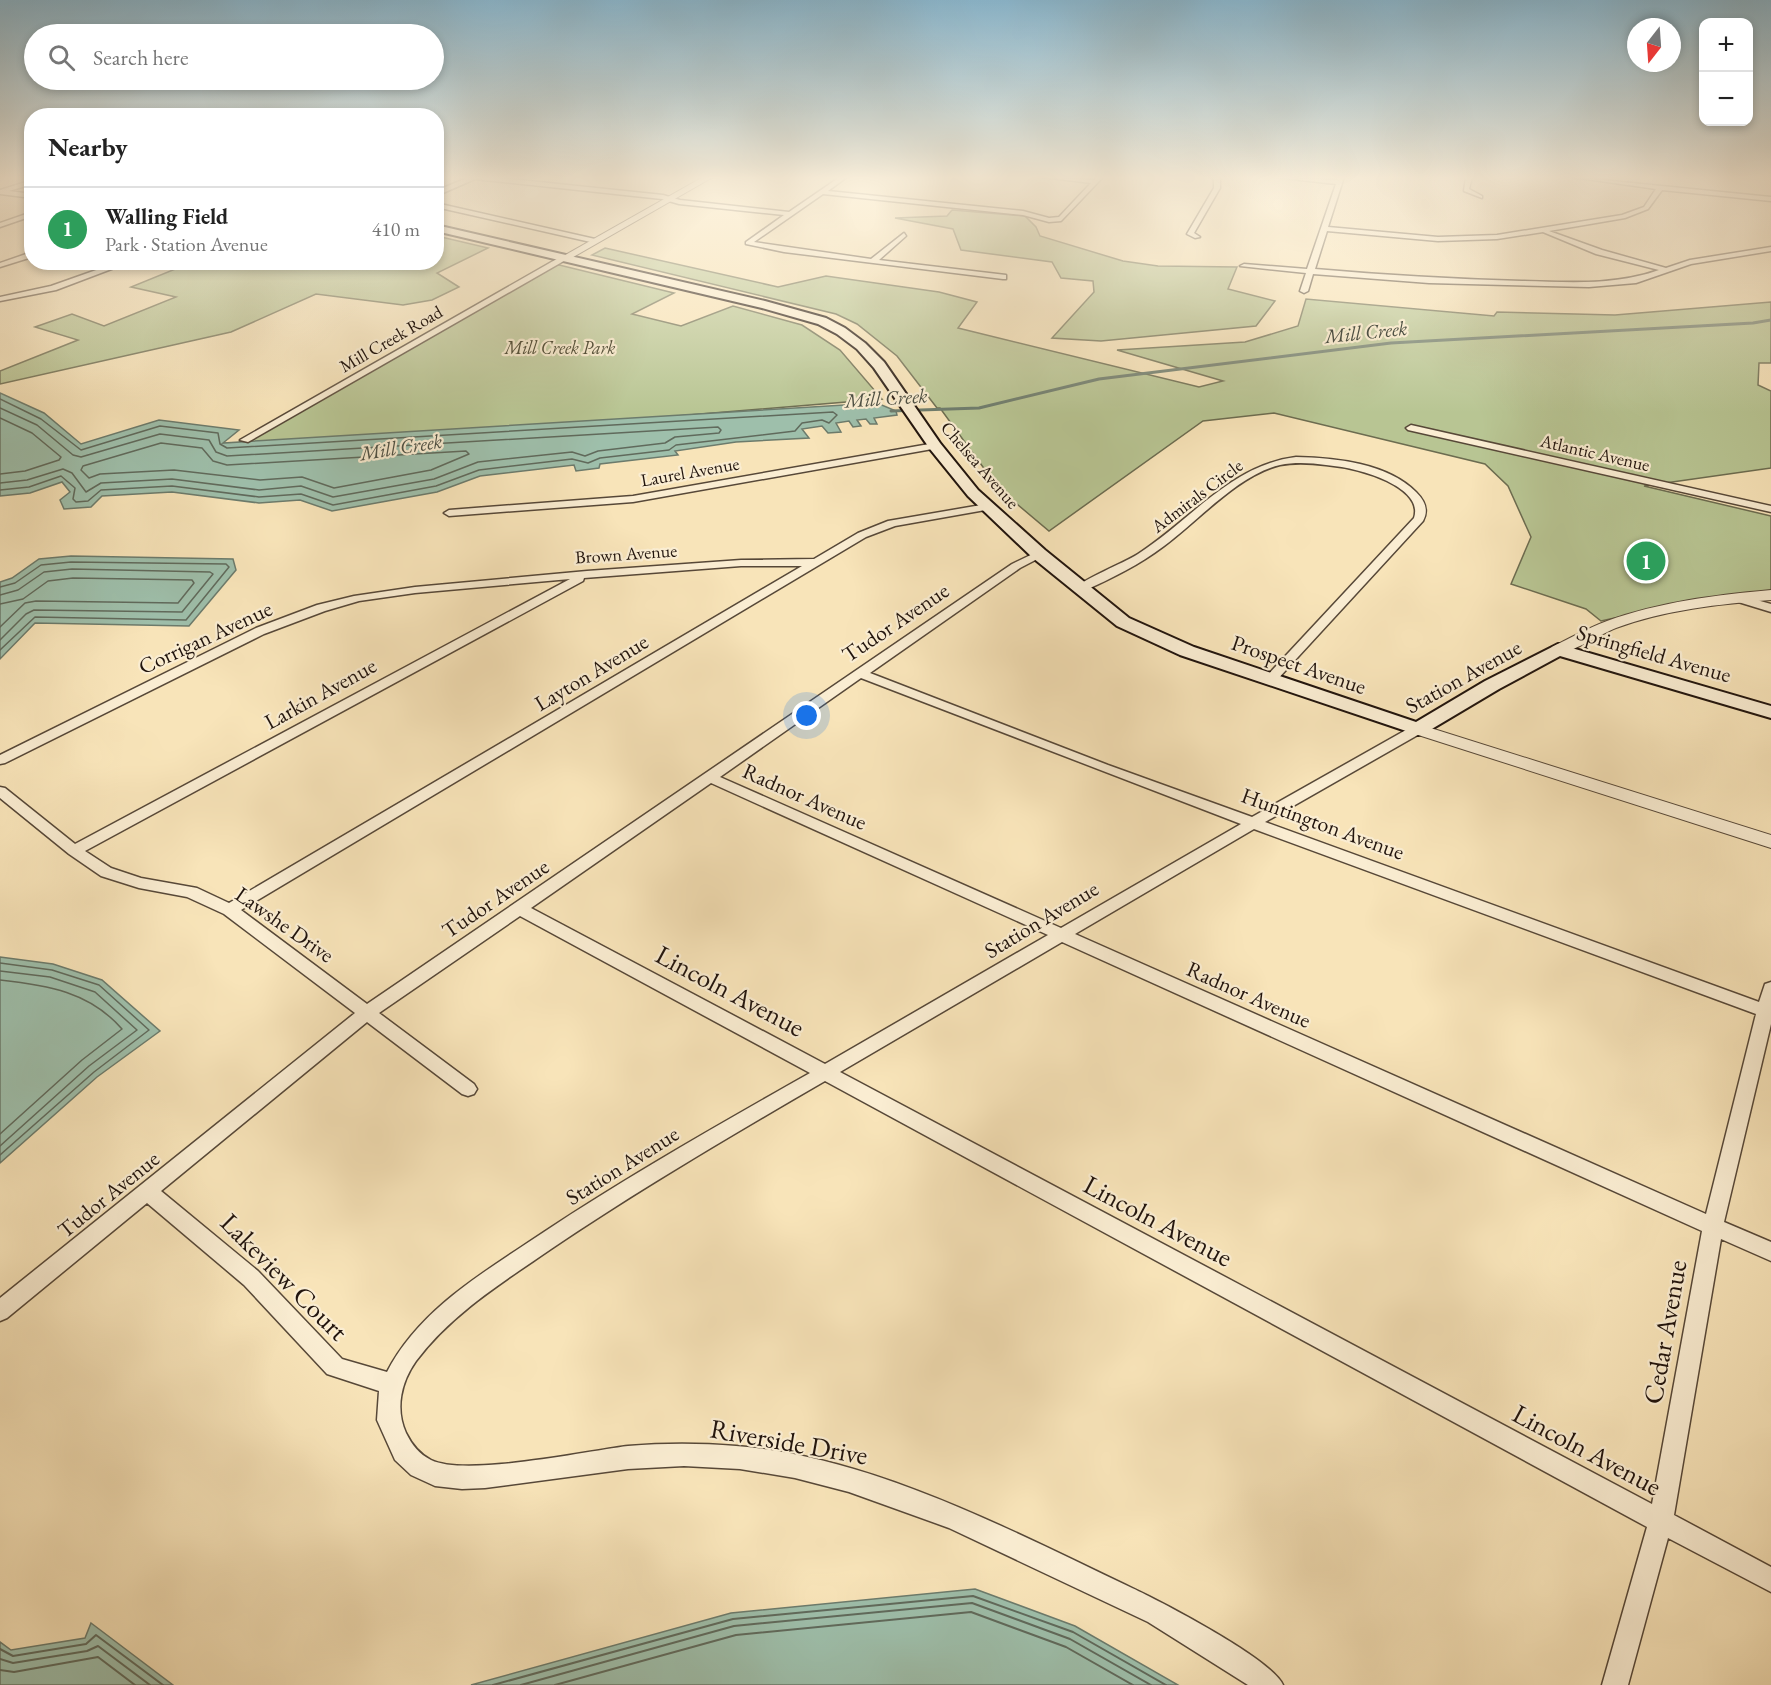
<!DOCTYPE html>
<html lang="en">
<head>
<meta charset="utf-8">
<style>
  body { margin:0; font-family:"EB Garamond",serif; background:#f2f2f2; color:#222 }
  .controls { position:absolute; right:18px; top:18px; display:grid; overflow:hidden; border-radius:12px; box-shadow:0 3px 9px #0003 }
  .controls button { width:54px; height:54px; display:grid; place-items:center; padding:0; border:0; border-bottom:2px solid #e0e0e0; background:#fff; color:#222; font:30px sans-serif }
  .compass { position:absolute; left:1627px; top:18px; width:54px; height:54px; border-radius:50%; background:#fff; box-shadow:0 3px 9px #0003; rotate:197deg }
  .you { position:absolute; left:807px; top:716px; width:21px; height:21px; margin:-15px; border:4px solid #fff; border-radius:50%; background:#1a73e8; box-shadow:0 0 0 9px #1a73e833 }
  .badge { display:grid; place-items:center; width:39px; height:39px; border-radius:50%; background:#8f2418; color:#fff; font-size:20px; font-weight:700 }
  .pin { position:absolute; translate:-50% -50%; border:3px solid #fff; box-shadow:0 2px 6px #0006 }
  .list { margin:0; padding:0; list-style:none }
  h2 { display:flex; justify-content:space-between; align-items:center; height:78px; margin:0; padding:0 24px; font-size:26px }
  h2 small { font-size:20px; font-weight:400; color:#767676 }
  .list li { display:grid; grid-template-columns:39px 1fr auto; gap:18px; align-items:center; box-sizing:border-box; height:84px; padding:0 24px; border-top:2px solid #e0e0e0 }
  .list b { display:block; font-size:22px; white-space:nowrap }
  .list p { margin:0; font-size:20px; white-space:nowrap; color:#767676 }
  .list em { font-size:20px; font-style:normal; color:#767676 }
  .icon { flex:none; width:33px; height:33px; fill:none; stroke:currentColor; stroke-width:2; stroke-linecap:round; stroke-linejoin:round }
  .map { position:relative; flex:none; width:1771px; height:1685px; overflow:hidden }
  .search { position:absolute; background:#fff; box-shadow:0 3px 9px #0003; left:24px; top:24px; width:420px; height:66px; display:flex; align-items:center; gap:15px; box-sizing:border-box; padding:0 21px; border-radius:33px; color:#767676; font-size:22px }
  .panel { position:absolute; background:#fff; box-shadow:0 3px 9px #0003; left:24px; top:108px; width:420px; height:162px; border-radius:24px }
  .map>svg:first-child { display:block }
</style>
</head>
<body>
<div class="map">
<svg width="1771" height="1685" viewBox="0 0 1771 1685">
  <rect width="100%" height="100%" fill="#f8e4b9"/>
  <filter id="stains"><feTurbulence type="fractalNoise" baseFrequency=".00333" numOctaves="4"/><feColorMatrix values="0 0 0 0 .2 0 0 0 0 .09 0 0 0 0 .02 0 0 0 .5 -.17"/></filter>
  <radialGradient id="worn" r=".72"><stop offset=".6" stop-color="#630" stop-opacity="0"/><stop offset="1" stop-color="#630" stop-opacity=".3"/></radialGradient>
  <!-- green -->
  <g fill="#b8c593" stroke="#6c6c50" stroke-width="1.5">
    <polygon points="952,210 1025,216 1036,227 1040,236 1123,261 1158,266 1237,267 1228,289 1275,301 1256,326 1101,341 1052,338 1094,292 1093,281 1061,278 1052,262 961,250 953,229 895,218 947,216"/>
    <polygon points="437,236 488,248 437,273 459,287 432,300 403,305 316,294 231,332 0,384 0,371 78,340 35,327 72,314 104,326 176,297 131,287 190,263 436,262"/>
    <polygon points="605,248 778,287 826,276 939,292 977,302 958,328 1199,387 1223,381 1117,350 1245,342 1298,326 1306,299 1494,316 1497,312 1615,315 1771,302 1771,363 1759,363 1758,385 1771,391 1771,468 1644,486 1771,516 1771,592 1701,599 1601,621 1586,609 1511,584 1531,537 1508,486 1485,464 1274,413 1203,421 1049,531 999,489 940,408 937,408 897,356 857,324 836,314 592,255"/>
    <polygon points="551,263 674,293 632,314 681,326 733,306 802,325 840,350 882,399 389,440 236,444"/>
  </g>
  <!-- water -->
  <g fill="#9ebfab" stroke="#6c7b6c" stroke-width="1.5">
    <polygon points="0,393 44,413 81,444 159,420 239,430 223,443 877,403 896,411 897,415 874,418 877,424 870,424 866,419 857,420 861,426 853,427 849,421 836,423 841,432 828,433 822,426 802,429 809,438 736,442 675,451 678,455 600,464 599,468 576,471 574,465 480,476 437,492 332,511 300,500 259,503 172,492 102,496 91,507 64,509 60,500 70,492 62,482 30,493 0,496"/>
    <polygon points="71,556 233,559 236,570 189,626 35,623 0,659 0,582 12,578 39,559"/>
    <polygon points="0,957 53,964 102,980 160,1031 97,1077 0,1163"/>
    <polygon points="975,1589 1075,1626 1178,1685 471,1685 731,1613"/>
    <polygon points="91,1623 173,1685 0,1685 0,1642 11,1650 85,1638"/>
  </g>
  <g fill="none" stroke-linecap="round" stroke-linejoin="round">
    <!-- shore-far1 -->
    <g stroke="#606a5c" stroke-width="1.5">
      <polyline points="0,399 41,419 81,450 160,426 218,433 220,444 227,448 833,412 837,415 829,423 822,420 802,423 795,431 676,445 669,450 600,458 588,463 572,459 479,470 436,486 333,505 301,494 259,497 172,486 101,490 88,501 76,502 73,499 75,488 61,476 29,487 0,490"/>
      <polyline points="0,408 37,425 73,455 81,457 160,434 209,440 216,452 227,456 718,427 721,430 719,433 675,437 665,443 598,451 585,456 572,452 478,462 434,479 333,497 301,486 259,490 172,479 101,483 86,492 72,473 63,469 27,480 0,483"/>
      <polyline points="0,418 32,433 61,457 59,460 25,471 0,474"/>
      <polygon points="161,443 202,448 213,461 227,465 466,451 469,454 431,470 334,488 302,477 260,480 174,470 100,474 89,478 81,470 83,466"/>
      <polyline points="0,587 15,583 41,565 71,562 226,564 229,567 186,620 35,617 0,650"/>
      <polyline points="0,595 18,590 44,572 72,569 210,572 213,574 182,612 34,610 26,614 0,640"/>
      <polyline points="0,604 23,599 48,581 73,578 192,580 194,583 178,603 36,601 25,603 0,627"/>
      <polyline points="0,963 52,970 99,985 149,1030 94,1072 0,1155"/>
      <polyline points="0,971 50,977 95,992 137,1030 89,1066 0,1146"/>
      <path d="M 0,980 C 47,985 90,992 122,1029 L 82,1060 L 0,1134"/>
    </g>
    <!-- shore -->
    <g stroke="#606a5c" stroke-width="2">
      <polyline points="0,1649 13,1656 86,1644 96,1635 163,1685"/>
      <polyline points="0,1659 13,1663 87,1651 98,1646 150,1685"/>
      <polyline points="0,1670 14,1672 98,1657 135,1685"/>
      <polyline points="493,1685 733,1619 973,1596 1073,1632 1166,1685"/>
      <polyline points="521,1685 734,1626 972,1603 1070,1639 1151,1685"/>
      <polyline points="555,1685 736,1635 971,1612 1066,1647 1133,1685"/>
    </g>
    <!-- stream -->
    <polyline stroke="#6c7b6c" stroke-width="3" points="891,411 979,408 1099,379 1391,343 1753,323 1771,320"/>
    <defs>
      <g id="minor">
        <polygon points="469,177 490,177 663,195 680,200 789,212 840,177 847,177 828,191 1023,211 1049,218 1059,217 1091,183 1043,177 1094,180 1097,177 1103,177 1061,221 1049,222 1023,215 823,194 754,242 871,259 904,233 906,236 879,260 1006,275 1006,279 1003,279 784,252 746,244 746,242 784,215 679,204 662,199 475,179 436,196 436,191"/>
        <polygon points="1214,177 1220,177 1220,188 1194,233 1200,237 1195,238 1187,234 1214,188"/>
        <path d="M 1274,177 L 1337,180 L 1338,177 L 1344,177 L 1328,227 L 1438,237 L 1497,235 L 1622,215 L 1644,207 L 1656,189 L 1572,177 L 1771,197 L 1771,201 L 1662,190 L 1648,209 L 1625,218 L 1549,231 L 1602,250 L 1666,268 L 1690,260 L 1771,247 L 1771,251 L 1691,264 L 1636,283 L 1589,287 L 1429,283 L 1313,274 L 1308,291 L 1304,293 L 1300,291 L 1306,273 L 1240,266 L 1244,264 L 1307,269 L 1336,184 ZM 1327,231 L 1438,241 L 1497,239 L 1543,232 L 1596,254 L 1659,270 C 1614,286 1568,282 1522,281 C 1453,279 1384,275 1315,269 Z"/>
        <polygon points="1466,177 1472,177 1469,189 1482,196 1482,198 1464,191"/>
        <polygon points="32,180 32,184 9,191 32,194 32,198 0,194 0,190"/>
        <polygon points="436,203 595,239 599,241 595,243 436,207"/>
        <polygon points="32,212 32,216 0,227 0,223"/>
        <polygon points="32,252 32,257 0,267 0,263"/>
        <polygon points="562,256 569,258 248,442 240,440"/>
        <polygon points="119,262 130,262 56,290 0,301 0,297 51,286"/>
        <polygon points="1411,425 1771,506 1771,512 1408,430 1406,428"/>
        <polygon points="935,443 940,446 938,448 633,502 449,516 444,513 449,510 633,496"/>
        <path d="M 1296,457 C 1336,458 1387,463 1416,492 C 1425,501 1429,510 1423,521 L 1275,682 L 1265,682 L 1264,679 L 1414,518 C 1420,500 1401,488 1387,481 C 1368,472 1347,467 1326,465 C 1311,463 1295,462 1280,465 C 1238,475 1198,521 1164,546 C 1139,565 1112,578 1084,591 L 1076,591 L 1074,589 C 1085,578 1122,564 1138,554 C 1191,520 1231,465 1296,457 Z"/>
        <path d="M 987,504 L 992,507 L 991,509 L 895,526 L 866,537 L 241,910 L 367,1004 L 1012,564 L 1039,551 L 1045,554 L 1043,556 L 1020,568 L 870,673 L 1108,765 L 1252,817 L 1413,726 L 1423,726 L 1425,729 L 1423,732 L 1265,822 L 1759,1002 L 1765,984 L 1771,982 L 1771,1024 L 1724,1222 L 1771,1242 L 1771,1261 L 1721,1239 L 1674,1515 L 1771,1567 L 1771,1592 L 1668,1538 L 1628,1685 L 1602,1685 L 1647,1527 L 825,1081 C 732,1135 640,1189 551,1249 C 503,1282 451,1314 416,1361 C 401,1382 395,1409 406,1433 C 412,1445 419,1454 431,1460 C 466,1477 586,1451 628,1446 C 664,1443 700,1443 736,1446 C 872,1457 1008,1529 1130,1587 C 1160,1601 1272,1659 1283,1685 L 1248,1685 L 1148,1622 L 949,1528 L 849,1492 L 795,1478 L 740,1469 L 684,1466 L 628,1469 L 485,1488 L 462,1489 L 435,1486 L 411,1475 L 395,1460 L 377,1420 L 379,1391 L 327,1374 L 244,1285 L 147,1203 L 7,1318 L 0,1321 L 0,1298 L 355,1013 L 224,914 L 187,897 L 139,888 L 101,876 L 69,854 L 0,798 L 0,787 L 5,788 L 75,844 L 570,579 L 415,593 L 359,601 L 325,611 L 264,634 L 5,763 L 0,764 L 0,755 L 256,628 L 317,605 L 354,596 L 415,587 L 587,571 L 741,560 L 814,559 L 858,533 L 888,521 ZM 741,566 L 802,566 L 229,903 L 197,888 L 141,878 L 111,868 L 85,851 L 583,581 L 584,578 ZM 861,678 L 1241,824 L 1061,928 L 720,777 ZM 711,783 L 1048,935 L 825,1064 L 531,908 ZM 1254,829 L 1756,1014 L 1706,1214 L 1075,934 ZM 520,916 L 810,1073 C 720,1124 630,1175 544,1232 C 486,1271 420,1308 387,1372 L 342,1359 L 258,1271 L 161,1191 L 367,1022 L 462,1094 L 468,1096 L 474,1094 L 477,1089 L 474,1084 L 379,1013 ZM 1062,942 L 1702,1231 L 1652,1504 L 840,1072 Z"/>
        <polygon points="1739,595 1771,604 1771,612 1735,601 1733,599"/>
      </g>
      <g id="tertiary">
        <polygon points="703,177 713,177 568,260 560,258"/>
        <path d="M 1771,590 L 1771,600 C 1719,604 1665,610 1616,628 C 1600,634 1567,657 1552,653 L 1550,650 L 1552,647 C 1570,638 1588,628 1607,621 C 1659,602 1716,595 1771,590 Z"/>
        <polygon points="1418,724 1771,835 1771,848 1412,733 1409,729 1412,725"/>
      </g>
      <polygon id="secondary" points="436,225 765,301 826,318 845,328 865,343 884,362 940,443 978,490 1045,550 1129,618 1194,647 1416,722 1485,681 1558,644 1771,706 1771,718 1560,656 1499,689 1425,733 1418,735 1180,655 1117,626 1033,558 968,496 930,449 874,368 857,349 837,334 818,324 762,308 436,231"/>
    </defs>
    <!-- minor casing -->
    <use href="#minor" stroke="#574838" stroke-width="3"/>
    <!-- tertiary casing -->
    <use href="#tertiary" stroke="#574838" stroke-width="2"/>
    <!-- secondary casing -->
    <use href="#secondary" stroke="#21140d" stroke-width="4"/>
    <!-- minor -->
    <use href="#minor" fill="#faedd2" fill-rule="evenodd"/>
    <!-- tertiary -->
    <use href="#tertiary" fill="#faedd2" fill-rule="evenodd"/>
    <!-- secondary -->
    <use href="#secondary" fill="#faedd2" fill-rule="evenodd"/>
  </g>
  <!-- sky -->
  <linearGradient id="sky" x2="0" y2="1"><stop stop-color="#8ab8d0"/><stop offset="0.43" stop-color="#fcf3e0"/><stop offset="1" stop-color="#fcf3e0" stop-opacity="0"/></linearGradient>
  <rect width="1771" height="413" fill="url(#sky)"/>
  <g text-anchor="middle" stroke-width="4.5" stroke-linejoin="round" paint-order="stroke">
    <!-- far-street labels -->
    <g font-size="18" fill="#21140d" stroke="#faedd2">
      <text transform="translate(391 339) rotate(-30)" y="6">Mill Creek Road</text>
      <text transform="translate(1595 453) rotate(13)" y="6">Atlantic Avenue</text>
      <text transform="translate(980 465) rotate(49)" y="6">Chelsea Avenue</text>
      <text transform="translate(690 472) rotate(-10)" y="6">Laurel Avenue</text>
      <text transform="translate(1197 496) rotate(-37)" y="6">Admirals Circle</text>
      <text transform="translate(626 554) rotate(-4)" y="6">Brown Avenue</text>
    </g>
    <!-- far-park labels -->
    <g font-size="18" font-style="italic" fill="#56523c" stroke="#faedd2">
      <text x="560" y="354">Mill Creek Park</text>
    </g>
    <!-- far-water labels -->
    <g font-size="20" font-style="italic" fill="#4d5044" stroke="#faedd2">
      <text transform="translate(1366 332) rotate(-6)" y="7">Mill Creek</text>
      <text transform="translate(886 398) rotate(-4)" y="7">Mill Creek</text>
      <text transform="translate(401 447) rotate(-9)" y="7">Mill Creek</text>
    </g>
    <!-- street labels -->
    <g font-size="22" fill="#21140d" stroke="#faedd2">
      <text transform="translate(895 622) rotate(-34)" y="8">Tudor Avenue</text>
      <text transform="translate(205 637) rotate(-25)" y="8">Corrigan Avenue</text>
      <text transform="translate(1654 653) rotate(16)" y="8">Springfield Avenue</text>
      <text transform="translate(1299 664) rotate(19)" y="8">Prospect Avenue</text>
      <text transform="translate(591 672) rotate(-31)" y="8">Layton Avenue</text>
      <text transform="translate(1463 676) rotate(-29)" y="8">Station Avenue</text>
      <text transform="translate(320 693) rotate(-29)" y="8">Larkin Avenue</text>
      <text transform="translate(805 796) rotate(24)" y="8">Radnor Avenue</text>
      <text transform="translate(1323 823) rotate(20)" y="8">Huntington Avenue</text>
      <text transform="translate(495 898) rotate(-34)" y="8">Tudor Avenue</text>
      <text transform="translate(1041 919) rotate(-31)" y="8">Station Avenue</text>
      <text transform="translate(285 924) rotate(35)" y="8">Lawshe Drive</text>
      <text transform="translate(1249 994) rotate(24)" y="8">Radnor Avenue</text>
      <text transform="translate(622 1165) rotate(-32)" y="8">Station Avenue</text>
      <text transform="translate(108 1194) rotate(-39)" y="8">Tudor Avenue</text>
    </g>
    <!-- near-street labels -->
    <g font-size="27" fill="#21140d" stroke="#faedd2">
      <text transform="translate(730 991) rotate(28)" y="9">Lincoln Avenue</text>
      <text transform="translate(1158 1221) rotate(28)" y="9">Lincoln Avenue</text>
      <text transform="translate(284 1277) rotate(45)" y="9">Lakeview Court</text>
      <text transform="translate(1665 1332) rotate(-80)" y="9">Cedar Avenue</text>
      <text transform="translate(789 1442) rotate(10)" y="9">Riverside Drive</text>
      <text transform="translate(1587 1450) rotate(28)" y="9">Lincoln Avenue</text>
    </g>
  </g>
  <rect width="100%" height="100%" filter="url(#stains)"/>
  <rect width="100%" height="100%" fill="url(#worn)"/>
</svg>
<div class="controls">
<button>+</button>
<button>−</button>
</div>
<svg class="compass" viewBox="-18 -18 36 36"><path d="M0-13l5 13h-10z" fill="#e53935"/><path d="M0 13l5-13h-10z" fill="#767676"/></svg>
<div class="you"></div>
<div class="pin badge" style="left:1646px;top:561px;background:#2e9e5b">1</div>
<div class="search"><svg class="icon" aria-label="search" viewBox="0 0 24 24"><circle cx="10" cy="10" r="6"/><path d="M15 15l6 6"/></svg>Search here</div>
<section class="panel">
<h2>Nearby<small></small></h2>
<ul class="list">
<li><span class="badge" style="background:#2e9e5b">1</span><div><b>Walling Field</b><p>Park · Station Avenue</p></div><em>410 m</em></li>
</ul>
</section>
</div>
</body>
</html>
